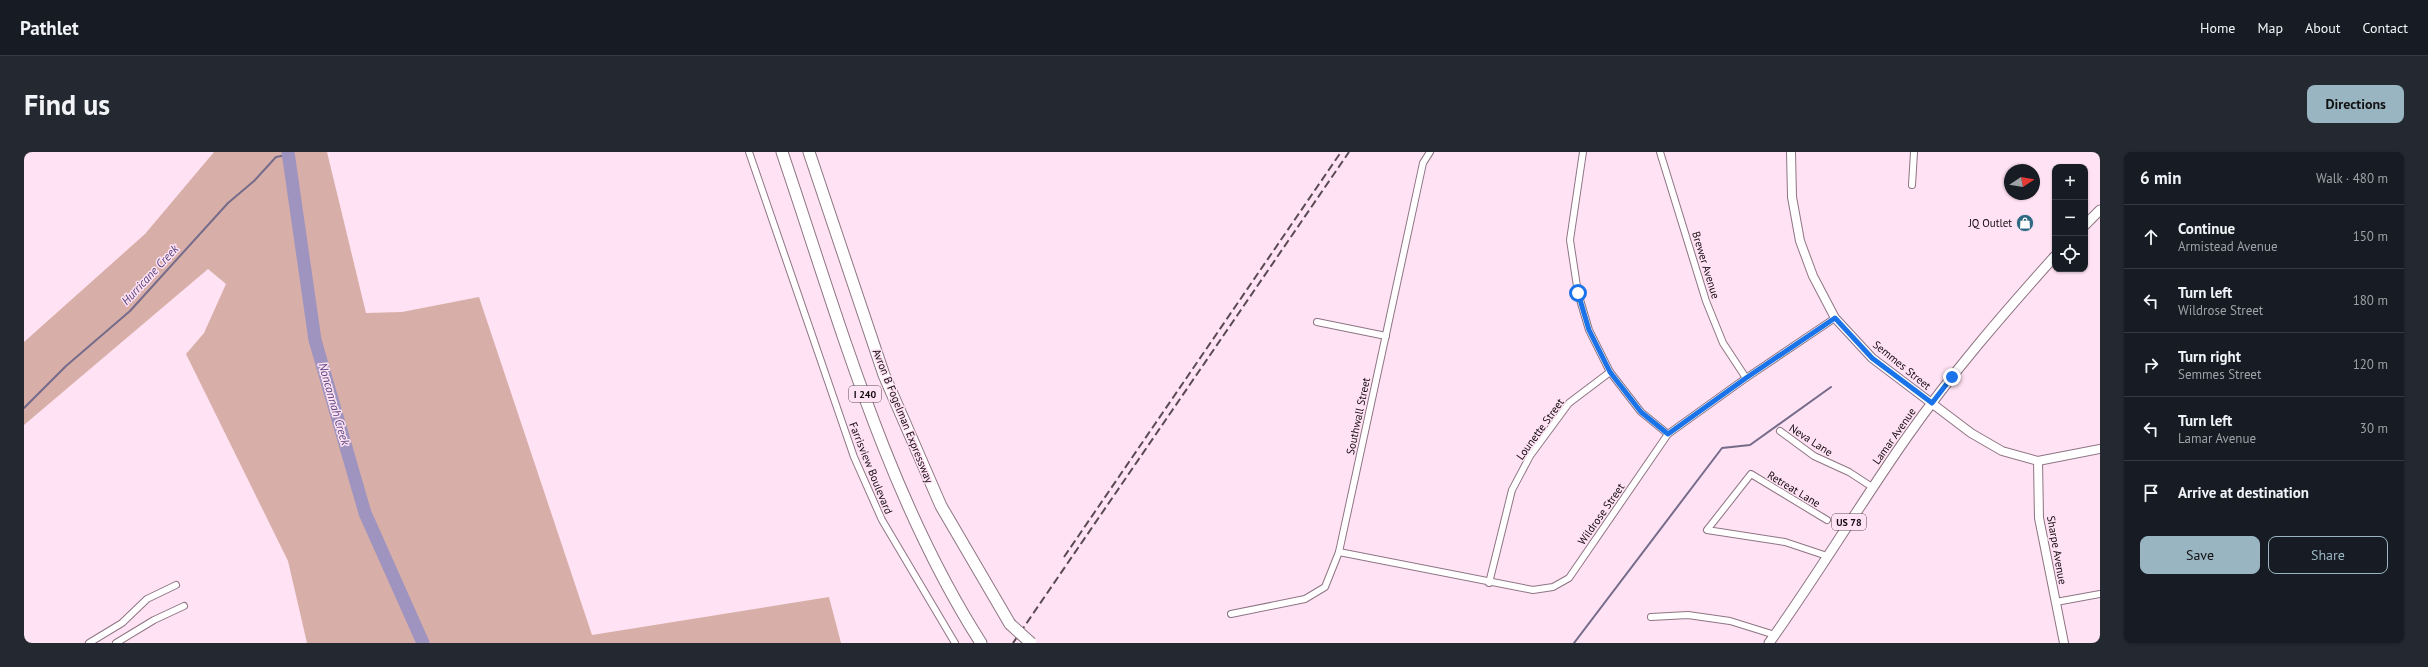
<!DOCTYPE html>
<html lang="en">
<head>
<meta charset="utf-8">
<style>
  body { margin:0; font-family:"PT Sans",sans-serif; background:#242831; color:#f1f3f6 }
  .controls { position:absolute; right:12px; top:12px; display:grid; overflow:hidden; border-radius:8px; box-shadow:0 1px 3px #0004 }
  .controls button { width:36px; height:36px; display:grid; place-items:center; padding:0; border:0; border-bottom:1px solid #363941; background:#171b24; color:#f1f3f6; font:20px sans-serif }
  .compass { position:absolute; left:1980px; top:12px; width:36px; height:36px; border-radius:50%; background:#171b24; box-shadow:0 1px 3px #0004; rotate:78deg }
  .stop { position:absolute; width:12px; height:12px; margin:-9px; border:3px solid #1a73e8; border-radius:50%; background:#fff }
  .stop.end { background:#1a73e8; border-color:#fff; box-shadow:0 1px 4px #0008 }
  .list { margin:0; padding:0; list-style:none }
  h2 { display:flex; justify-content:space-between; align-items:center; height:52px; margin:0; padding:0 16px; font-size:17px }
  h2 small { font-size:13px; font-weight:400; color:#9ea1a6 }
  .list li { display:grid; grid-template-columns:26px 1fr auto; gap:12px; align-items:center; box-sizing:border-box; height:64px; padding:0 16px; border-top:1px solid #363941 }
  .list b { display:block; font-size:15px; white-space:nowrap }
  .list p { margin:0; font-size:13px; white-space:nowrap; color:#9ea1a6 }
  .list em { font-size:13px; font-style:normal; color:#9ea1a6 }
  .actions { display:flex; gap:8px; padding:12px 16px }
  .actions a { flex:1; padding:9px 0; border:1px solid #99b5c2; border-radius:8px; text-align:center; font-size:14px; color:#99b5c2 }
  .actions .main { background:#99b5c2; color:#111 }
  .icon { flex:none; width:22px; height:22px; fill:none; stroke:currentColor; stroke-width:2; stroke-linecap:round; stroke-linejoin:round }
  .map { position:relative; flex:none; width:2076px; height:491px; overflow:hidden; border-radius:8px }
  header { display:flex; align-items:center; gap:24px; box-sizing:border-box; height:56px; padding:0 20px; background:#171b24; border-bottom:1px solid #363941 }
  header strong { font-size:19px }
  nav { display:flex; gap:22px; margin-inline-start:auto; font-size:14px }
  .intro { display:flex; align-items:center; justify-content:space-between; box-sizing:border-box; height:96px; padding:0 24px }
  h1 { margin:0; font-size:28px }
  .button { padding:10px 18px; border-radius:8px; background:#99b5c2; color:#111; font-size:14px; font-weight:700 }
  main { display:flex; gap:24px; padding:0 24px }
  aside { flex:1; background:#171b24; border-radius:8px; box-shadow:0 1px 3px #0004 }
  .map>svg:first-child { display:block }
</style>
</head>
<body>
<header>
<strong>Pathlet</strong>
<nav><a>Home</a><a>Map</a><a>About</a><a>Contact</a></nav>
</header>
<div class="intro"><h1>Find us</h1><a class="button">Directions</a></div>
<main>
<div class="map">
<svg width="2076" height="491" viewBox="0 0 2076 491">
  <rect width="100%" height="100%" fill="#ffe2f3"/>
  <!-- green -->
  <polygon fill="#d8afa8" points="190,0 303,0 342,161 378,160 455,145 568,483 805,445 817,491 283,491 264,409 162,202 180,181 202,132 184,117 0,273 0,190 121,82"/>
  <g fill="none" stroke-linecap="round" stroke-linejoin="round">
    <!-- stream -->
    <g stroke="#756b8a" stroke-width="2">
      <polyline points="0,256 42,214 106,159 204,51 230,29 252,5 263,3"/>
      <polyline points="1550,491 1698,296 1726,293 1807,235"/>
    </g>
    <!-- river -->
    <polyline stroke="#9f94bf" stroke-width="13" points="264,0 291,188 341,361 399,491"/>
    <defs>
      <g id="street">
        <polyline points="725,0 830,305 858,368 931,491"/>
        <polyline points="1559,0 1546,88 1554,141 1565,178 1586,220 1617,260 1644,282"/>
        <polyline points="1636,0 1682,149 1699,191 1722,226"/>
        <polyline points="1888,33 1890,0"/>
        <polyline points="1293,170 1362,184"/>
        <polyline points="1756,279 1790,304 1825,320 1848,335"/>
        <polyline points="1803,368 1727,322 1683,378 1761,390 1803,404"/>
        <polyline points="1315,400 1509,438 1529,435 1545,426 1644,282 1722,226 1811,166"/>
        <polyline points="1465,431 1488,338 1506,304 1545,251 1586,220"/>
        <polyline points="2032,450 2076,442"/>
        <polyline points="1207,462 1281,447 1301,435 1315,400 1399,11 1406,0"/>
        <polyline points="1627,465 1664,463 1706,469 1751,483"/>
        <polyline points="65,491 98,471 123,447 152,433"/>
        <polyline points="92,491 130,468 160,454"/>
      </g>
      <g id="secondary">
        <polyline points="1767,0 1768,45 1776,89 1789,124 1811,166 1848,206 1947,281 1978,299 2014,309 2076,297"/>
        <polyline points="2014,309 2015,366 2040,491"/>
      </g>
      <g id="primary">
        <polyline points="2061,73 2076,58"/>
        <path d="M 1745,491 C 1793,424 1836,352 1883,285 C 1928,221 1979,162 2031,104"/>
      </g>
      <g id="highway">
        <path d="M 758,0 C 814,165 863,344 957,491"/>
        <polyline points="785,0 860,223 917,354 986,472"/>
      </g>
    </defs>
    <!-- street casing -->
    <use href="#street" stroke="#8e7583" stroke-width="8"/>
    <!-- secondary casing -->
    <use href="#secondary" stroke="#8e7583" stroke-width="10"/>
    <!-- primary casing -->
    <use href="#primary" stroke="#8e7583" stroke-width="11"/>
    <!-- highway casing -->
    <use href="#highway" stroke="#8e7583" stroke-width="13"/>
    <!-- street -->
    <use href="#street" stroke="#fff" stroke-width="6"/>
    <!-- secondary -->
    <use href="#secondary" stroke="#fff" stroke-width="8"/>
    <!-- primary -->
    <use href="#primary" stroke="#fff" stroke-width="9"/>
    <!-- highway -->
    <use href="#highway" stroke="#fff" stroke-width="11"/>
    <!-- rail -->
    <g stroke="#5a4b53" stroke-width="2" stroke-dasharray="8 4" stroke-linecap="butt">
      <polyline points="1040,405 1317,0"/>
      <polyline points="989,491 1325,0"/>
    </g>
    <defs>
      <polyline id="highway-bridge" points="986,472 1007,491"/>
    </defs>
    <!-- highway-bridge casing -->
    <use href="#highway-bridge" stroke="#8e7583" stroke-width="13" stroke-linecap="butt"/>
    <!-- highway-bridge -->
    <use href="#highway-bridge" stroke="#fff" stroke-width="11"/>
  </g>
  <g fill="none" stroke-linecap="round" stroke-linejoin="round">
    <!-- route -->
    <polyline stroke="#1a73e8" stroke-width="5" points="1554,141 1565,178 1586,220 1617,260 1644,282 1722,226 1811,166 1848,206 1908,251 1928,225"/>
  </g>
  <!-- icons -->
  <defs>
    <symbol id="shop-disc" viewBox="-11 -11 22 22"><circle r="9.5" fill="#2e6a82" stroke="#ffe2f3"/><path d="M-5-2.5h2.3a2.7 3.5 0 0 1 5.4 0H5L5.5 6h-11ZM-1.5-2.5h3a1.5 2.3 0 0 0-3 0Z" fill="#fff"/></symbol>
  </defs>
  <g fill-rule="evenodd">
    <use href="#shop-disc" x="1991" y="61" width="20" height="20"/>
  </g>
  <g text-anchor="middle" stroke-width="3" stroke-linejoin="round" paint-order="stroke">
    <!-- shield labels -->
    <g fill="#ffe2f3" stroke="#5a4b53" stroke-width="1">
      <rect x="825" y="234" width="32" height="16" rx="3"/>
      <rect x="1808" y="362" width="34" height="16" rx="3"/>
    </g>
    <g font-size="10" font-weight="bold" fill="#130a0f">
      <text x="841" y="246">I 240</text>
      <text x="1825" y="374">US 78</text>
    </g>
    <!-- poi labels -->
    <g font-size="11" fill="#130a0f" stroke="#ffe2f3" text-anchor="end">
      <text x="1988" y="75">JQ Outlet</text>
    </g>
    <!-- street labels -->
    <g font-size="11" fill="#130a0f" stroke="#ffe2f3">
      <text transform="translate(1682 113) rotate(73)" y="4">Brewer Avenue</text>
      <text transform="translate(1878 213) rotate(39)" y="4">Semmes Street</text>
      <text transform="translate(879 264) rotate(68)" y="4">Avron B Fogelman Expressway</text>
      <text transform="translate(1334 264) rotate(-78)" y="4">Southwall Street</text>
      <text transform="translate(1516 277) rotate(-54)" y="4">Lounette Street</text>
      <text transform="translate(1870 284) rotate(-55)" y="4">Lamar Avenue</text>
      <text transform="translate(1787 288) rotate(33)" y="4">Neva Lane</text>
      <text transform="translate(847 316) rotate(68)" y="4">Farrisview Boulevard</text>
      <text transform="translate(1770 337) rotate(31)" y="4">Retreat Lane</text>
      <text transform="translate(1577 362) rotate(-55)" y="4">Wildrose Street</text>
      <text transform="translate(2033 398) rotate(80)" y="4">Sharpe Avenue</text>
    </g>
    <!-- water labels -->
    <g font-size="12" font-style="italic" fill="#5a4983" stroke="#ffe2f3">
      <text transform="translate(126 123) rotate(-47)" y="4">Hurricane Creek</text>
      <text transform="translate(310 252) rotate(74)" y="4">Nonconnah Creek</text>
    </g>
  </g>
</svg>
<div class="controls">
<button>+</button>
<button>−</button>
<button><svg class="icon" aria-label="locate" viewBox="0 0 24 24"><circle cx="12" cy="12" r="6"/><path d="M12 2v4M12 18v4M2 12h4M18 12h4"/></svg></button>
</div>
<svg class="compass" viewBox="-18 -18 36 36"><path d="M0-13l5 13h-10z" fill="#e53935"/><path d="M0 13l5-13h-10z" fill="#9ea1a6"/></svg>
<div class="stop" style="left:1554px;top:141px"></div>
<div class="stop end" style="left:1928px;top:225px"></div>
</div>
<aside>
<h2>6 min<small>Walk · 480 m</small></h2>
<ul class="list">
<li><svg class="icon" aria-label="ahead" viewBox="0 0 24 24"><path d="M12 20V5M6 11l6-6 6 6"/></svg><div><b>Continue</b><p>Armistead Avenue</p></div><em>150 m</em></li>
<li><svg class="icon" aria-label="left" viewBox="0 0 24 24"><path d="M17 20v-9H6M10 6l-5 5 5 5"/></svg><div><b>Turn left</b><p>Wildrose Street</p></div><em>180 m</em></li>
<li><svg class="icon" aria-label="right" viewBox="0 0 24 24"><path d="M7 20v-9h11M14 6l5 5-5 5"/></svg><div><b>Turn right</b><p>Semmes Street</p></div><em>120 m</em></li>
<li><svg class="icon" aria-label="left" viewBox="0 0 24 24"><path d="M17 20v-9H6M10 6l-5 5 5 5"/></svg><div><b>Turn left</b><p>Lamar Avenue</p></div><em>30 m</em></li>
<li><svg class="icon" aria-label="arrive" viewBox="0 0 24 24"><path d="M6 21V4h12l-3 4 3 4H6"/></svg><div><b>Arrive at destination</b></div></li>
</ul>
<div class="actions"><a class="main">Save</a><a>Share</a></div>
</aside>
</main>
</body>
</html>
